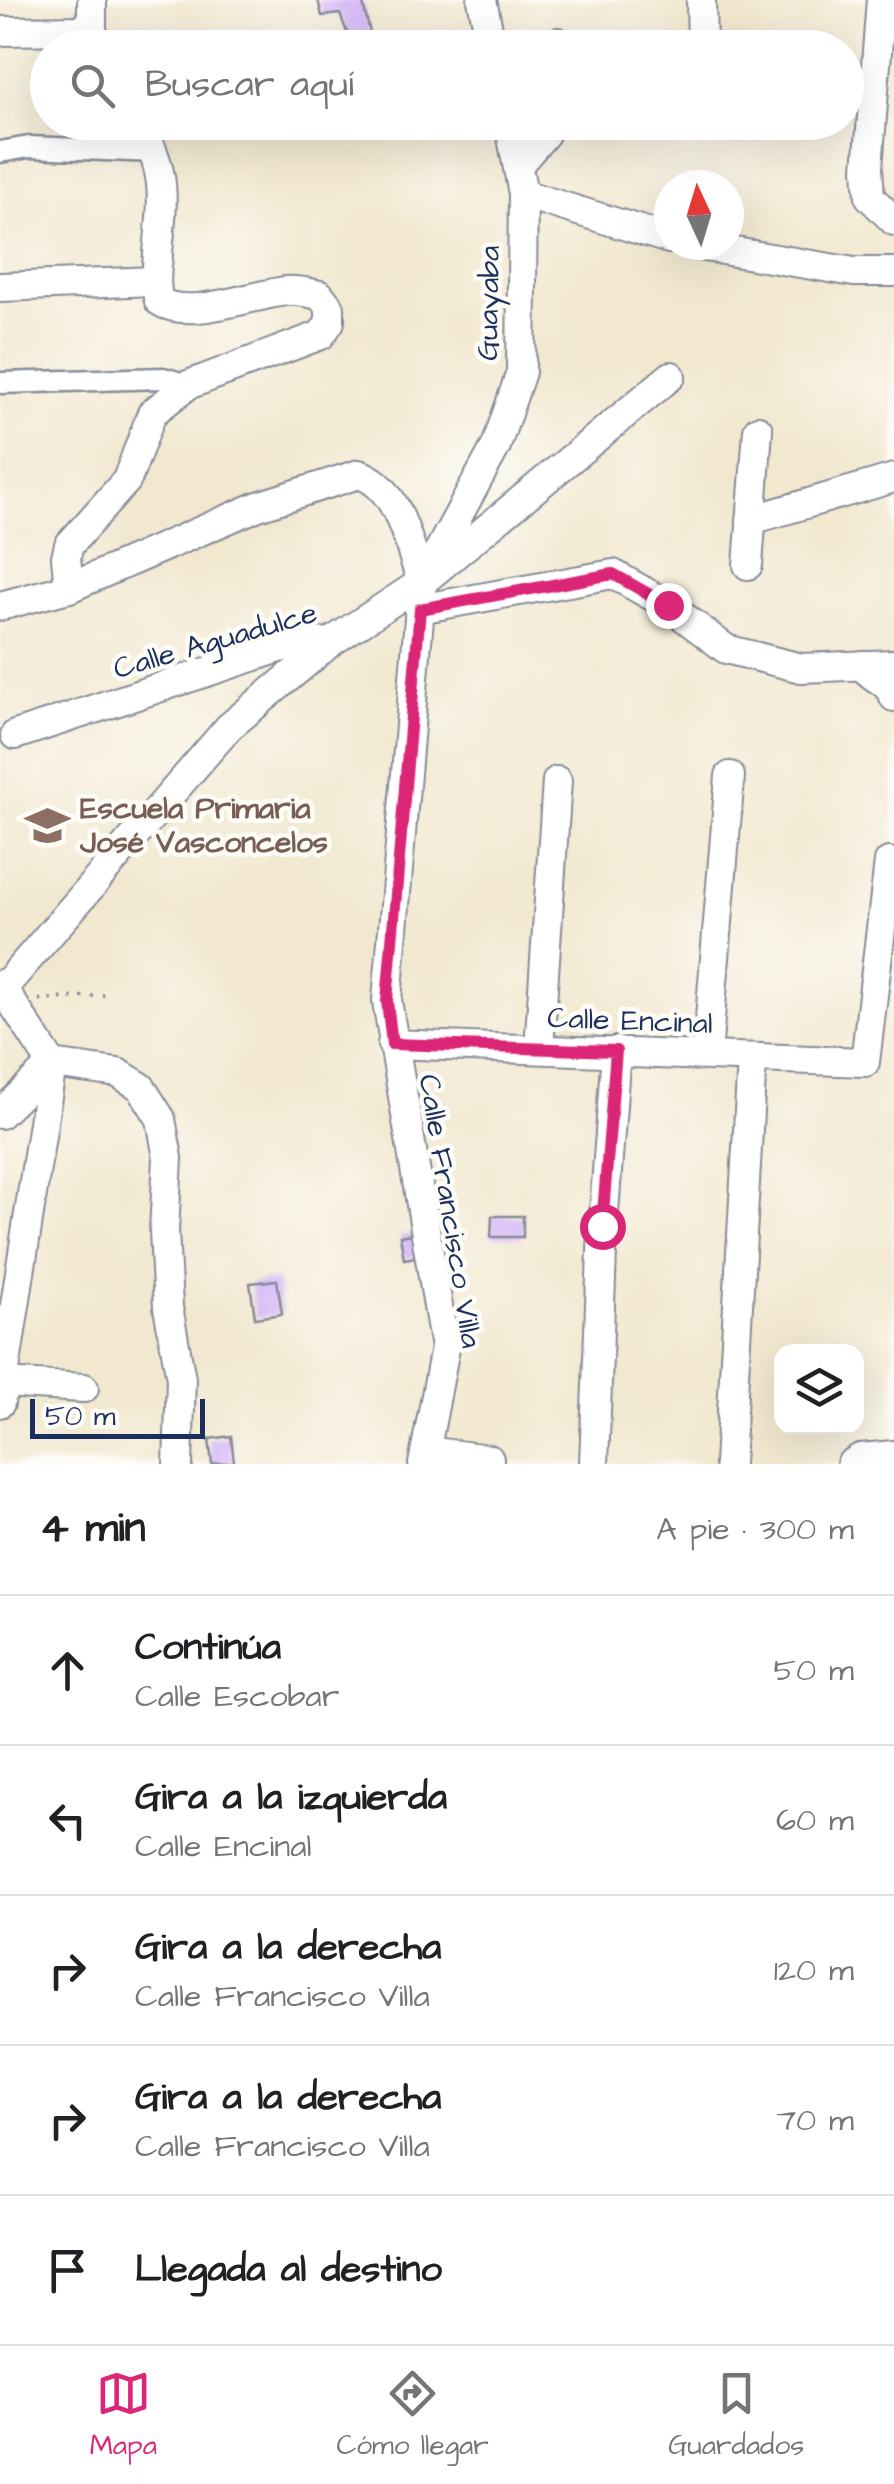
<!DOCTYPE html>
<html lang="es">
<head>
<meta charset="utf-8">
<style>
  body { margin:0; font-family:"Architects Daughter",sans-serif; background:#f6f6f6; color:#202124 }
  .controls { position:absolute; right:30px; bottom:30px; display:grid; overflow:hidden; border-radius:20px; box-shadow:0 10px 40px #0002 }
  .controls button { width:90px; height:90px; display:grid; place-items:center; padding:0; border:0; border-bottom:2px solid #e0e0e0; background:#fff; color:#202124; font:50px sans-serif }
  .compass { position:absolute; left:654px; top:170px; width:90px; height:90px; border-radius:50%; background:#fff; box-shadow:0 10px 40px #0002; rotate:356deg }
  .scale { position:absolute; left:30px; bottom:25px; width:175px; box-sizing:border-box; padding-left:10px; border:5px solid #1b2f5e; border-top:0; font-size:28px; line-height:35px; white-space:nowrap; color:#1b2f5e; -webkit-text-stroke:8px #fdfcf7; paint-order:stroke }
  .stop { position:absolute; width:30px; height:30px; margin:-22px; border:8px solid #db2777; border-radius:50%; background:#fff }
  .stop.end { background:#db2777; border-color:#fff; box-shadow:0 2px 10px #0008 }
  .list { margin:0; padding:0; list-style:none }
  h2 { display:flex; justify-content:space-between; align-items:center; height:130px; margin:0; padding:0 40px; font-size:42px }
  h2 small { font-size:32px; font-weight:400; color:#757577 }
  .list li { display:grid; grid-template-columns:65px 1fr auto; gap:30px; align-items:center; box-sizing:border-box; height:150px; padding:0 40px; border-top:2px solid #e0e0e0 }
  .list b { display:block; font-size:38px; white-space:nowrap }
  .list p { margin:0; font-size:32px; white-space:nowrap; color:#757577 }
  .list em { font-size:32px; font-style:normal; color:#757577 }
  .icon { flex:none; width:55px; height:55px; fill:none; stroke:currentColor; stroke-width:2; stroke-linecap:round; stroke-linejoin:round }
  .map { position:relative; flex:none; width:894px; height:1464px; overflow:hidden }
  .search { position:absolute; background:#fff; box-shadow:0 10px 40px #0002; left:30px; right:30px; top:30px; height:110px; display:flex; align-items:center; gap:25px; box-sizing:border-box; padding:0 35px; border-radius:55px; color:#757577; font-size:38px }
  .sheet { height:880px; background:#fff }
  nav { display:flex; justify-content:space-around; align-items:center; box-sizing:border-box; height:140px; border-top:2px solid #e0e0e0; background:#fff; font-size:28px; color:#757577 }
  nav a { display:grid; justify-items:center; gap:5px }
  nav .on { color:#db2777 }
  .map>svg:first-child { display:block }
</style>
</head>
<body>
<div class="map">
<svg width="894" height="1464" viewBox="0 0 894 1464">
  <rect width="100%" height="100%" fill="#fdfcf7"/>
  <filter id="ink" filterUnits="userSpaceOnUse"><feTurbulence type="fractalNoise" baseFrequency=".01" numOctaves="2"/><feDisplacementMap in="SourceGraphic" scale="20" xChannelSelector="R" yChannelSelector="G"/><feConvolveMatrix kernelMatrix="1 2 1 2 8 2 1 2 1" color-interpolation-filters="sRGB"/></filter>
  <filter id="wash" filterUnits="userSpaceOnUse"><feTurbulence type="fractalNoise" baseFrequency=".0048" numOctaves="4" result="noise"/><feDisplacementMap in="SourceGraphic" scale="40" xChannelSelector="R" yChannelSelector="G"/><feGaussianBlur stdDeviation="2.25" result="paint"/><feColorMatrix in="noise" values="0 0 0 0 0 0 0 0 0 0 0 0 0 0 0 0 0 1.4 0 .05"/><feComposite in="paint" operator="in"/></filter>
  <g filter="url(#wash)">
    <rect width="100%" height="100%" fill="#f2e8d0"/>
    <g id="blocks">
      <!-- building -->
      <g fill="#d0adf7">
        <polygon points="318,0 362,0 370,33 348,35 340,14 322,16"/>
        <polygon points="492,1216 523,1216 523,1237 491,1237"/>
        <polygon points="417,1233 421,1256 404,1259 400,1236"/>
        <polygon points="277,1280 282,1314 255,1318 250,1283"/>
        <polygon points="231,1436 234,1462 212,1464 209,1439"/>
      </g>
    </g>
  </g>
  <g filter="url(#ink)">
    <use href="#blocks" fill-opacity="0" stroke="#868c97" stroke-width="2.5"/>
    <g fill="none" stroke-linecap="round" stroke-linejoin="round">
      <defs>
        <g id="pedestrian">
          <polyline points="0,152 29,147 156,152"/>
          <polyline points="2,383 163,378 188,385"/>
        </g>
        <g id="minor">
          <polyline points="92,0 92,30 99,47"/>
          <polyline points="482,0 492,48"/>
          <polyline points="701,0 702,48"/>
          <polyline points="881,0 868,168 870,197 894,221"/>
          <polyline points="0,31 92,30"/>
          <polyline points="558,48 558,42"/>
          <polyline points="518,165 545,134 547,122"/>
          <polyline points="523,194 669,239"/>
          <polyline points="693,245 854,272 894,272"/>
          <polyline points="0,287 156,281"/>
          <polyline points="751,520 894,478"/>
          <polyline points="748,565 758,430"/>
          <path d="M 69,588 L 66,557 L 69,545 L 127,480 L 152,413 L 188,385 L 321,335 L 330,322 L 330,308 L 320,295 C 309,293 298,290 287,291 C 254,294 188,321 159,301 C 154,285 157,270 158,253 C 163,197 168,172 138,122"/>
          <path d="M 0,606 L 69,588 L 258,506 L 359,474 C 400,487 408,546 422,582"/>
          <polyline points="419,609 613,574 668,605 726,649 801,668 894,664"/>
          <path d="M 862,665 C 871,679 888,680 894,697"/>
          <polyline points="15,735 289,645 331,642"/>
          <polyline points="0,984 52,1064"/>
          <polyline points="4,987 229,727 331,642 422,582 671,376"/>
          <polyline points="392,1044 865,1062 889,862"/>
          <polyline points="539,1049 557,781"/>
          <polyline points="707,1055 730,776"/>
          <polyline points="52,1064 118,1073 141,1087 161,1119 168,1158 164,1231 168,1307 181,1379 178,1464"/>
          <polyline points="0,1114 52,1064"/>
          <polyline points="3,1383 84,1388"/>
          <polyline points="0,1403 52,1064"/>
          <polyline points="426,1451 489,1459"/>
          <polyline points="423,1464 445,1348 387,1001 422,582 496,446 521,372 523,194 509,122"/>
          <polyline points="594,1464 603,1226 616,1051"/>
          <polyline points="729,1464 752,1059"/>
          <polyline points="851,1464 860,1458 894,1455"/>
        </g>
      </defs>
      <!-- pedestrian casing -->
      <use href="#pedestrian" stroke="#868c97" stroke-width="25"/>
      <!-- minor casing -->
      <use href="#minor" stroke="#868c97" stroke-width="32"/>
      <!-- path -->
      <polyline stroke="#868c97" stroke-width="4" stroke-dasharray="2.5 8" stroke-linecap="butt" points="39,1000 107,995"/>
      <!-- pedestrian -->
      <use href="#pedestrian" stroke="#fff" stroke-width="20"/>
      <!-- minor -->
      <use href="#minor" stroke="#fff" stroke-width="28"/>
    </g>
  </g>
  <g fill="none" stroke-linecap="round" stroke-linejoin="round" filter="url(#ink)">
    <!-- route -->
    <polyline stroke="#db2777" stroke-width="12" points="602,1226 616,1051 392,1044 387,1001 420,609 613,574 668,605"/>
  </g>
  <!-- icons -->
  <defs>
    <symbol id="school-bare" viewBox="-9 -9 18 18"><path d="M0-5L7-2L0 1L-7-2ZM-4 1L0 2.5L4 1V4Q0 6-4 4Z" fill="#8d6e63" stroke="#fdfcf7" stroke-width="2.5" paint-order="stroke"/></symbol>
  </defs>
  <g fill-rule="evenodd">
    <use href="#school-bare" x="16" y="794" width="63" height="63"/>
  </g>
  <g text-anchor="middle" stroke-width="9" stroke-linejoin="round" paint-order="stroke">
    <!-- street labels -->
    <g font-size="30" fill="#1b2f5e" stroke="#fdfcf7">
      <text transform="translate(488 303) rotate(-89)" y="10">Guayaba</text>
      <text transform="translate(215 640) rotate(-16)" y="10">Calle Aguadulce</text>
      <text transform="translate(630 1020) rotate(2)" y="10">Calle Encinal</text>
      <text transform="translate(451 1211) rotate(81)" y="10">Calle Francisco Villa</text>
    </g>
    <!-- education labels -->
    <g font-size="30" font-weight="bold" fill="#785e54" stroke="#fdfcf7" text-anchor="start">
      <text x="80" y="818">Escuela Primaria<tspan x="80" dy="34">José Vasconcelos</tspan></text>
    </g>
  </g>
</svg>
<div class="controls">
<button><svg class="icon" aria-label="layers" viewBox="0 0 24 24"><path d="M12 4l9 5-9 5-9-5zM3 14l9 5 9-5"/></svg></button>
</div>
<svg class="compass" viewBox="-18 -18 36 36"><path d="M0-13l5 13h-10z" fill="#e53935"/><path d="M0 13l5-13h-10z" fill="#757577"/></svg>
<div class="scale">50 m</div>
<div class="stop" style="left:602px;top:1226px"></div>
<div class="stop end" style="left:668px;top:605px"></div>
<div class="search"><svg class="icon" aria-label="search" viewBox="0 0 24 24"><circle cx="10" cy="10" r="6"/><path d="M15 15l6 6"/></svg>Buscar aquí</div>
</div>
<section class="sheet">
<h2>4 min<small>A pie · 300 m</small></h2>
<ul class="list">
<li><svg class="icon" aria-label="ahead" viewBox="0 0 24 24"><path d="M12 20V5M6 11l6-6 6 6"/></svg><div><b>Continúa</b><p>Calle Escobar</p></div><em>50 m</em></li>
<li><svg class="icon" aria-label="left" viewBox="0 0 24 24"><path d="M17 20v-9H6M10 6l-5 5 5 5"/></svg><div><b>Gira a la izquierda</b><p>Calle Encinal</p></div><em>60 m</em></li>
<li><svg class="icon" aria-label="right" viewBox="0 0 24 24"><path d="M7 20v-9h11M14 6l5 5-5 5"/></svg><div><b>Gira a la derecha</b><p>Calle Francisco Villa</p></div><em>120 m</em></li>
<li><svg class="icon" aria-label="right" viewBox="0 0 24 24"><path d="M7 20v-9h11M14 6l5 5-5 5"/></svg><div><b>Gira a la derecha</b><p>Calle Francisco Villa</p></div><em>70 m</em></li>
<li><svg class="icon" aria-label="arrive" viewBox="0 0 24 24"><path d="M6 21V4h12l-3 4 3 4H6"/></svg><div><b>Llegada al destino</b></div></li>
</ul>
</section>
<nav>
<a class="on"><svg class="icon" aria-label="map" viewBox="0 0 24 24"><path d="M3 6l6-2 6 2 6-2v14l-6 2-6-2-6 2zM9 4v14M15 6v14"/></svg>Mapa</a>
<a><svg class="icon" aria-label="directions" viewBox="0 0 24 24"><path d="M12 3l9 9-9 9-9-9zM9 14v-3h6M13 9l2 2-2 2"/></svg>Cómo llegar</a>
<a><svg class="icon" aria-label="saved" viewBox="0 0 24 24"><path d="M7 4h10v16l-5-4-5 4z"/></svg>Guardados</a>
</nav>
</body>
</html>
